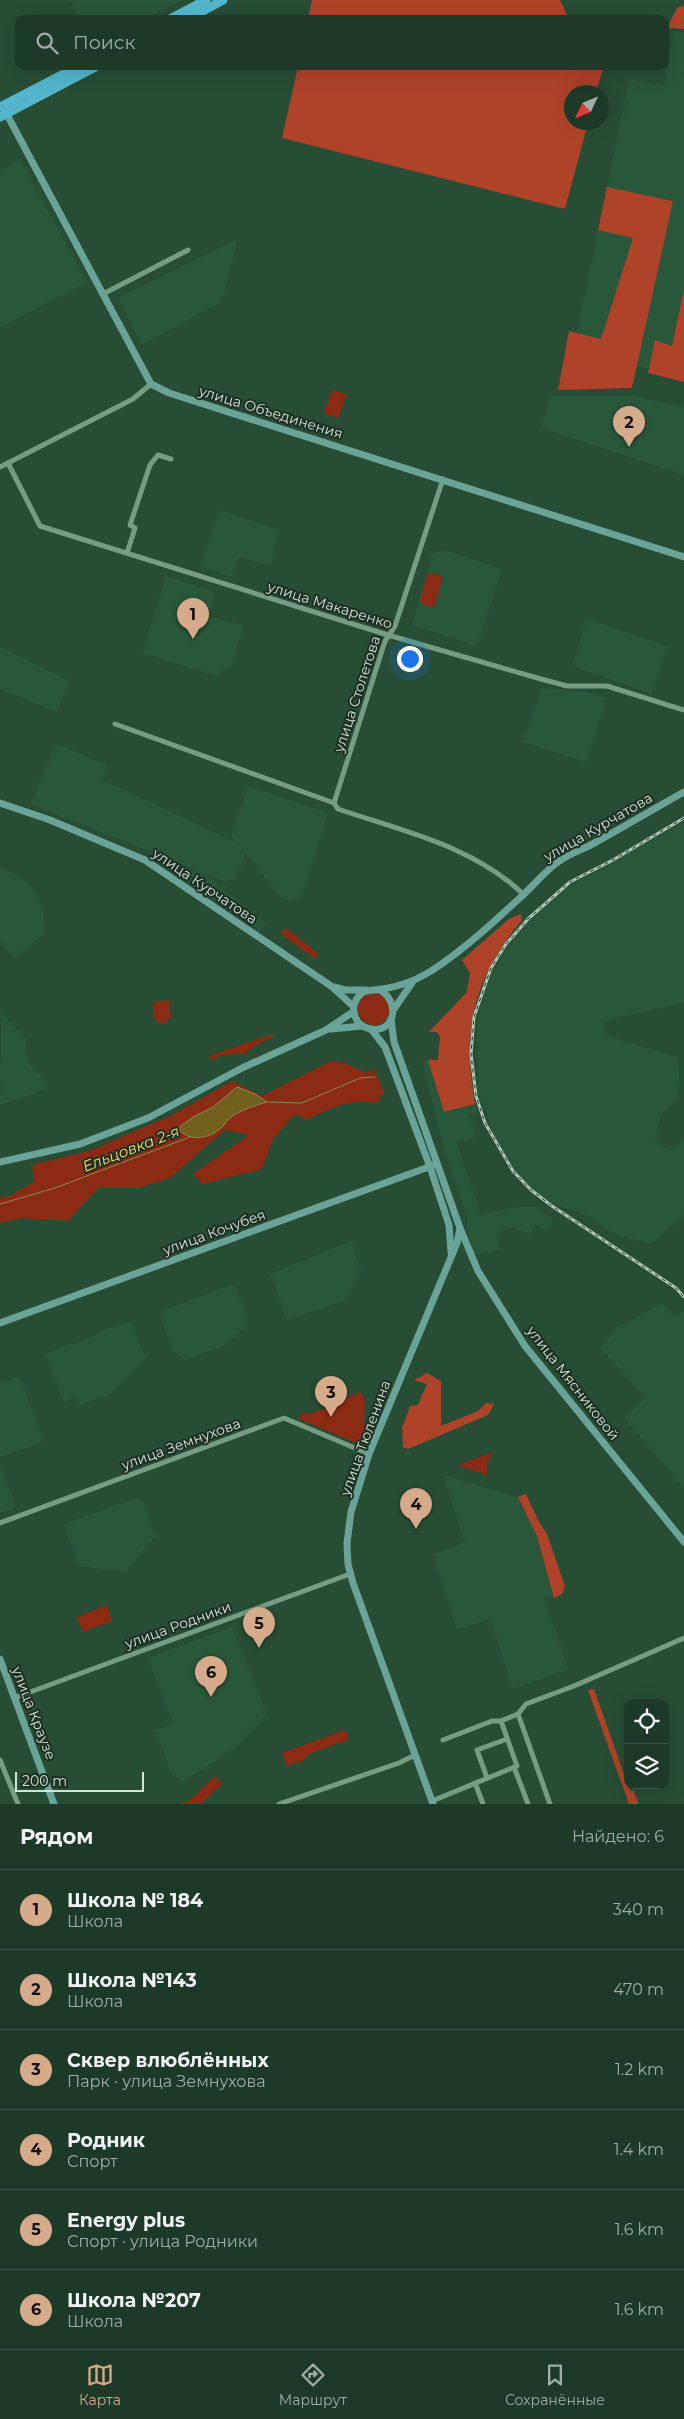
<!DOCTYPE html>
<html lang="ru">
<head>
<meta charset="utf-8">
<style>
  body { margin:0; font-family:Montserrat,sans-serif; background:#2a4534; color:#f1f3f6 }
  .controls { position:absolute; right:15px; bottom:15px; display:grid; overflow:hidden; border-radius:10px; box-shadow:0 5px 20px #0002 }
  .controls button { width:45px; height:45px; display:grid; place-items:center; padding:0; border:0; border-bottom:1px solid #3b5445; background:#1d3a28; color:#f1f3f6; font:25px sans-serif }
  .compass { position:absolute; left:564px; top:85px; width:45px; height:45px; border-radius:50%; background:#1d3a28; box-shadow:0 5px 20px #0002; rotate:226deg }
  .scale { position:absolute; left:15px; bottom:12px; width:129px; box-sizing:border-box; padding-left:5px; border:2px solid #d0e5d6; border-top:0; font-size:14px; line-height:18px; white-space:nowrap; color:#d0e5d6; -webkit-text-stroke:4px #1e2f23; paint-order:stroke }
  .you { position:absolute; left:409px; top:658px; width:18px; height:18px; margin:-12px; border:4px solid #fff; border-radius:50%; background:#1a73e8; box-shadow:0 0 0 8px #1a73e833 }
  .badge { display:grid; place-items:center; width:32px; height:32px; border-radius:50%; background:#d6ab8b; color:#111; font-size:16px; font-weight:700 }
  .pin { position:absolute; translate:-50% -41px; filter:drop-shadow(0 1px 2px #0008) }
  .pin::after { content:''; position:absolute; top:26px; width:18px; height:15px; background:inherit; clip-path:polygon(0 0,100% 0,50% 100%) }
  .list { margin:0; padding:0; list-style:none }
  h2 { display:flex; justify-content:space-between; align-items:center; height:65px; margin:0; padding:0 20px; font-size:21px }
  h2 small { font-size:16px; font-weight:400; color:#a0ada8 }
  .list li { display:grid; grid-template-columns:32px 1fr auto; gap:15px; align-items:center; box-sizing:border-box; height:80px; padding:0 20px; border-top:1px solid #3b5445 }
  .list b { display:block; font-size:19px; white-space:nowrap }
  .list p { margin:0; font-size:16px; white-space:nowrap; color:#a0ada8 }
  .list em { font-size:16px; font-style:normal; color:#a0ada8 }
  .icon { flex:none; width:28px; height:28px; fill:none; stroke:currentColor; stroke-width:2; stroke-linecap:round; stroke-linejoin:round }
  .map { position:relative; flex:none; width:684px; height:1804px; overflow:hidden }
  .search { position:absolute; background:#1d3a28; box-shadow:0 5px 20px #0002; left:15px; right:15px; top:15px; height:55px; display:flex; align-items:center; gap:12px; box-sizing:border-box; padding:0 18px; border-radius:10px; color:#a0ada8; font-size:19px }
  .sheet { height:545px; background:#1d3a28 }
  nav { display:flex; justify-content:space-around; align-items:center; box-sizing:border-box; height:70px; border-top:1px solid #3b5445; background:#1d3a28; font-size:14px; color:#a0ada8 }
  nav a { display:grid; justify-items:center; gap:2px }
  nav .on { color:#d6ab8b }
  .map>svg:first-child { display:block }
</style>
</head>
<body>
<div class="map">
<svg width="684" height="1804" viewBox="0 0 684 1804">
  <rect width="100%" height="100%" fill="#274d35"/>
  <!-- built -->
  <g fill="#29573a">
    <polygon points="70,0 182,0 146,19 80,19"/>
    <polygon points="675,30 684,32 684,376 573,353 629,79 664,86"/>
    <polygon points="20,160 87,282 0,328 0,171"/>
    <polygon points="238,239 222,301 142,345 118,297"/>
    <polygon points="550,396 634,396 684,407 684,475 541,428"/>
    <polygon points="219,510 280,530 270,565 239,557 232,577 200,567"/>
    <polygon points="445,550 502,569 477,646 412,625 432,554"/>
    <polygon points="166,576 215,592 210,616 244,626 230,668 223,667 219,677 142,653"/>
    <polygon points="587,619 667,646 652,694 572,666"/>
    <polygon points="0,647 69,681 57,712 0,689"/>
    <polygon points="542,688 589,692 607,698 586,762 523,742"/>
    <polygon points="56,744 108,765 103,780 237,843 231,835 248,786 328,813 301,899 290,902 279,895 244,851 243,861 234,879 226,882 204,873 266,924 260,932 191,876 194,869 30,804"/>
    <polygon points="684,822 684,1003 610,1019 603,1023 604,1032 607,1036 678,1057 680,1085 677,1099 661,1114 655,1138 670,1151 684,1139 684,1215 652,1244 615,1235 585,1215 558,1206 540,1196 519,1176 495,1137 478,1092 477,1024 480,1005 491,974 511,942 532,918 559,892"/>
    <polygon points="0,868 17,875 28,884 37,896 43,911 44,934 15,958 0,942"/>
    <polygon points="1,1013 26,1039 27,1061 48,1083 40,1092 0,1105"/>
    <polygon points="428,1060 444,1112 475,1104 477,1113 469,1114 477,1138 456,1141 481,1215 515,1207 536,1207 553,1221 550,1231 536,1225 530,1234 512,1228 496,1232 499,1250 474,1255 467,1229 467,1217 442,1142 423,1061"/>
    <polygon points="351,1241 361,1269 345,1301 287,1320 270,1274"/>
    <polygon points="234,1284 248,1319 243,1329 224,1346 184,1360 172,1350 159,1312"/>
    <polygon points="662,1303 675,1317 684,1310 684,1488 624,1418 645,1397 600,1348 618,1327"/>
    <polygon points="131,1321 146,1358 111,1394 80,1405 77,1397 64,1402 45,1353 98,1335 98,1332"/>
    <polygon points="20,1376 44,1442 0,1457 0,1383"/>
    <polygon points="0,1465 16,1507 0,1513"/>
    <polygon points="443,1475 518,1497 537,1536 553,1596 544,1599 569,1669 513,1689 490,1619 457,1630 433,1554 465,1543"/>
    <polygon points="136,1498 143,1503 155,1536 126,1572 79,1566 64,1524"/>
    <polygon points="232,1627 267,1715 234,1749 184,1781 172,1775 155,1730 173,1723 148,1658"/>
  </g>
  <!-- green -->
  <g fill="#8b2b14">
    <polygon points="332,390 347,394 338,418 324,413"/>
    <polygon points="431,573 441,576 442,580 435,605 431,607 422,604 420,600 427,575"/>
    <polygon points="286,928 318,953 315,959 280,933"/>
    <circle cx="374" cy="1009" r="16"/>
    <polygon points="169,1000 171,1017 164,1024 156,1021 153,1014 154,1002"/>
    <polygon points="272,1034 274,1036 256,1045 246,1053 222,1055 214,1059 214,1064 209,1056"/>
    <path d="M 331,1061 L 345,1063 L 366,1073 L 374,1069 L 384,1092 L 377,1103 C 349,1098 331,1108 306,1120 L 295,1114 L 273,1139 L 262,1169 L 203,1184 L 193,1174 L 249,1135 L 225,1130 L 170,1178 L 138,1188 L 98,1188 L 68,1221 L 23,1218 L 0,1223 L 0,1198 L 9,1196 L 34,1182 L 32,1165 L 92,1150 L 172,1115 L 232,1081 L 262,1096 Z"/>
    <polygon points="360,1392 365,1399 364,1423 369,1437 367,1442 361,1445 299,1419 302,1412 309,1414 346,1401 347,1397"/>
    <polygon points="493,1452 487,1463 487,1475 458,1465"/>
    <polygon points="107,1605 112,1621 83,1632 77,1617"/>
    <polygon points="345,1730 349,1739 307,1755 305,1760 287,1766 282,1753"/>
    <polygon points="215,1776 222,1784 201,1804 176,1804 189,1801"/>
  </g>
  <!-- forest -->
  <g fill="#af432a">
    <polygon points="312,0 560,0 568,17 573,19 308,19"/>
    <polygon points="684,5 684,29 667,28 677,8"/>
    <polygon points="298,66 604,66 596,92 572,92 572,122 588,123 565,209 282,138"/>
    <polygon points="607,187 673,201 632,388 558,390 569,331 601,339 633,238 598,230"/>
    <polygon points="684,289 684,382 648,373 655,340 672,346"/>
    <path d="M 521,914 L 522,920 C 473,979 462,1029 475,1104 L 444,1112 L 428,1060 L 438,1060 L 440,1037 L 437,1032 L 429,1032 L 467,992 L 470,973 L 462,960 L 509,919 Z"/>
    <polygon points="427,1373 441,1381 441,1426 478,1411 486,1403 494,1404 488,1415 408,1449 403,1447 402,1428 410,1406 418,1405 427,1384 414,1380"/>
    <polygon points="526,1494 538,1520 547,1534 565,1586 562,1594 554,1598 537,1536 518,1497"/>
    <polygon points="594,1689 630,1791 633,1790 639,1804 629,1804 588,1690"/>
  </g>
  <!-- water -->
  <path fill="#72611d" stroke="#8e8954" d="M 237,1087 L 255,1094 L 267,1102 C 256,1105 244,1109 234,1115 C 228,1118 225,1125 220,1129 C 208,1139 187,1142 178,1128 L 193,1117 L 213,1107 Z"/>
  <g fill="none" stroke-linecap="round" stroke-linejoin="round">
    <!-- stream -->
    <g stroke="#8e8954" stroke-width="1">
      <polyline points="266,1102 302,1103 360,1078 375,1077"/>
      <polyline points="0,1204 55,1188 190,1137"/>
    </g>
    <!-- street -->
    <g stroke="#749d81" stroke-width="5">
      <polyline points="103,294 188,250"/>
      <polyline points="8,463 40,526 388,635 541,679 567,686 607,686 684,710"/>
      <polyline points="0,467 133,399 151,384"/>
      <polyline points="127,553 135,528 130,525 150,465 158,455 171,459"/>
      <path d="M 115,724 L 334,803 L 338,809 C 402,831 474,846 524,895"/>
      <polyline points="334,803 385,641 395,626 443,479"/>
      <polyline points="0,1523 284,1418 369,1454"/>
      <polyline points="14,1698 350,1574"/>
      <polyline points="518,1714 550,1804"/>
      <polyline points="443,1740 492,1721 501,1721"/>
      <polyline points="0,1760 18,1804"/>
      <polyline points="514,1767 528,1804"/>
      <polyline points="487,1778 477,1750 507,1739"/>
      <polyline points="475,1783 483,1804"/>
      <polyline points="432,1801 517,1766 501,1721 518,1714 526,1704 574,1686 684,1638"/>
      <polyline points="279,1804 399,1763 415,1755"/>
    </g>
    <!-- secondary -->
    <g stroke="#6aa498" stroke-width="7">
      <polyline points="4,109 151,384 169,393 684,557"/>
      <polyline points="0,803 50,820 145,860 331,986 353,1006"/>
      <polyline points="334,987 345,990 366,990"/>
      <path d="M 380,990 C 401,1002 395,1034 370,1029 C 355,1026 349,1009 358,997 C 364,988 372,991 382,989 C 404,986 422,978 440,965 C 469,945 496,920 522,896 C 534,885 544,872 558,862 C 570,853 585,849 598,841 C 627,825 655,808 684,792"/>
      <polyline points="394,1009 412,983"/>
      <polyline points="391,1019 394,1042 460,1228 457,1243 369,1454 351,1512 347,1543 348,1564 353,1583 433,1804"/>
      <polyline points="331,1029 362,1026"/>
      <polyline points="371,1029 385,1047 430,1167 449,1225 451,1252"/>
      <polyline points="0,1162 80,1144 148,1118 242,1068 326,1030 353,1012"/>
      <polyline points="460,1228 478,1271 525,1346 684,1542"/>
      <polyline points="0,1323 437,1164"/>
      <polyline points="0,1659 54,1804"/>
    </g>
    <!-- highway -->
    <g stroke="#54b6cc" stroke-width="9">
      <polyline points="170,19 206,0"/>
      <polyline points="188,19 223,0"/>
      <polyline points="0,107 79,66"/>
      <polyline points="0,117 97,66"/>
    </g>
    <defs>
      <polyline id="rail" points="684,818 613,860 570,882 529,918 506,944 491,968 474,1017 471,1054 476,1096 485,1123 513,1171 531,1190 552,1206 676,1288 684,1297"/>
    </defs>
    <!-- rail casing -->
    <use href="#rail" stroke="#b0c8b7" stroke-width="3"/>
    <!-- rail -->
    <use href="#rail" stroke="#1e2f23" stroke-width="1" stroke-dasharray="4" stroke-linecap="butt"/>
  </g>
  <g text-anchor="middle" stroke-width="4" stroke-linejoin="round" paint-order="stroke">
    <!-- street labels -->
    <g font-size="14" fill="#d0e5d6" stroke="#1e2f23">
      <text transform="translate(271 412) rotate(17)" y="5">улица Объединения</text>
      <text transform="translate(330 605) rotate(17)" y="5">улица Макаренко</text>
      <text transform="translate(357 694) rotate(-72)" y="5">улица Столетова</text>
      <text transform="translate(598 827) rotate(-30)" y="5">улица Курчатова</text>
      <text transform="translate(205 886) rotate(34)" y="5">улица Курчатова</text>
      <text transform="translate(214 1232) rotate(-20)" y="5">улица Кочубея</text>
      <text transform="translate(573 1383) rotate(52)" y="5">улица Мясниковой</text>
      <text transform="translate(365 1438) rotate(-70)" y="5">улица Тюленина</text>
      <text transform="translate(181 1444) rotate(-20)" y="5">улица Земнухова</text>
      <text transform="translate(178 1625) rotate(-20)" y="5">улица Родники</text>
      <text transform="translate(34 1713) rotate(69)" y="5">улица Краузе</text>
    </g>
    <!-- water labels -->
    <g font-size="15" font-style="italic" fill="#fdde67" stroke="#1e2f23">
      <text transform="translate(131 1149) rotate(-21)" y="5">Ельцовка 2-я</text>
    </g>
  </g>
</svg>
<div class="controls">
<button><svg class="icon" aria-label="locate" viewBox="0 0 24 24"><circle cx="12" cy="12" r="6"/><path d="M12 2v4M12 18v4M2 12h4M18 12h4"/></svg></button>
<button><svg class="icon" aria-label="layers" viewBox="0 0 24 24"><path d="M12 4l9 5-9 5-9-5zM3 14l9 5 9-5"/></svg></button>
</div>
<svg class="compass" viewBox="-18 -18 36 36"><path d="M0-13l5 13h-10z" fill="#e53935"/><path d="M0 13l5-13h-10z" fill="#a0ada8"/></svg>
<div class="scale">200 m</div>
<div class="you"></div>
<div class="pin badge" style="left:193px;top:639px">1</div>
<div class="pin badge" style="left:629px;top:447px">2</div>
<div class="pin badge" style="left:331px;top:1417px">3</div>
<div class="pin badge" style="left:416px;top:1529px">4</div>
<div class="pin badge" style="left:259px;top:1648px">5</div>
<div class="pin badge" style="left:211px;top:1697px">6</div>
<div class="search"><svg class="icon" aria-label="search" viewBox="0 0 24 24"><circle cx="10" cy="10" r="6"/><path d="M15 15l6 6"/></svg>Поиск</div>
</div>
<section class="sheet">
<h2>Рядом<small>Найдено: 6</small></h2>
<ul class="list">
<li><span class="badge">1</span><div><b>Школа № 184</b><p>Школа</p></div><em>340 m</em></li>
<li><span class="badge">2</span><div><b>Школа №143</b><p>Школа</p></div><em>470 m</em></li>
<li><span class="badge">3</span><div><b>Сквер влюблённых</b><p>Парк · улица Земнухова</p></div><em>1.2 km</em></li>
<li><span class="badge">4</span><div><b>Родник</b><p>Спорт</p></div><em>1.4 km</em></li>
<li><span class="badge">5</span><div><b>Energy plus</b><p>Спорт · улица Родники</p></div><em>1.6 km</em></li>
<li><span class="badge">6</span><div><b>Школа №207</b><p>Школа</p></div><em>1.6 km</em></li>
</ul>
</section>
<nav>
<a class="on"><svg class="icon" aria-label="map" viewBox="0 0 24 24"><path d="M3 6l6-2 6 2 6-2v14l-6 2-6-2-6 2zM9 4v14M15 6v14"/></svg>Карта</a>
<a><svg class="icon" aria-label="directions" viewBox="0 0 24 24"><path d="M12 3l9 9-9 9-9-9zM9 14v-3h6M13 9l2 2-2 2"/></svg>Маршрут</a>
<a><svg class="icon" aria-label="saved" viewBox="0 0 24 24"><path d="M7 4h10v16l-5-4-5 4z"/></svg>Сохранённые</a>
</nav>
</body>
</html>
